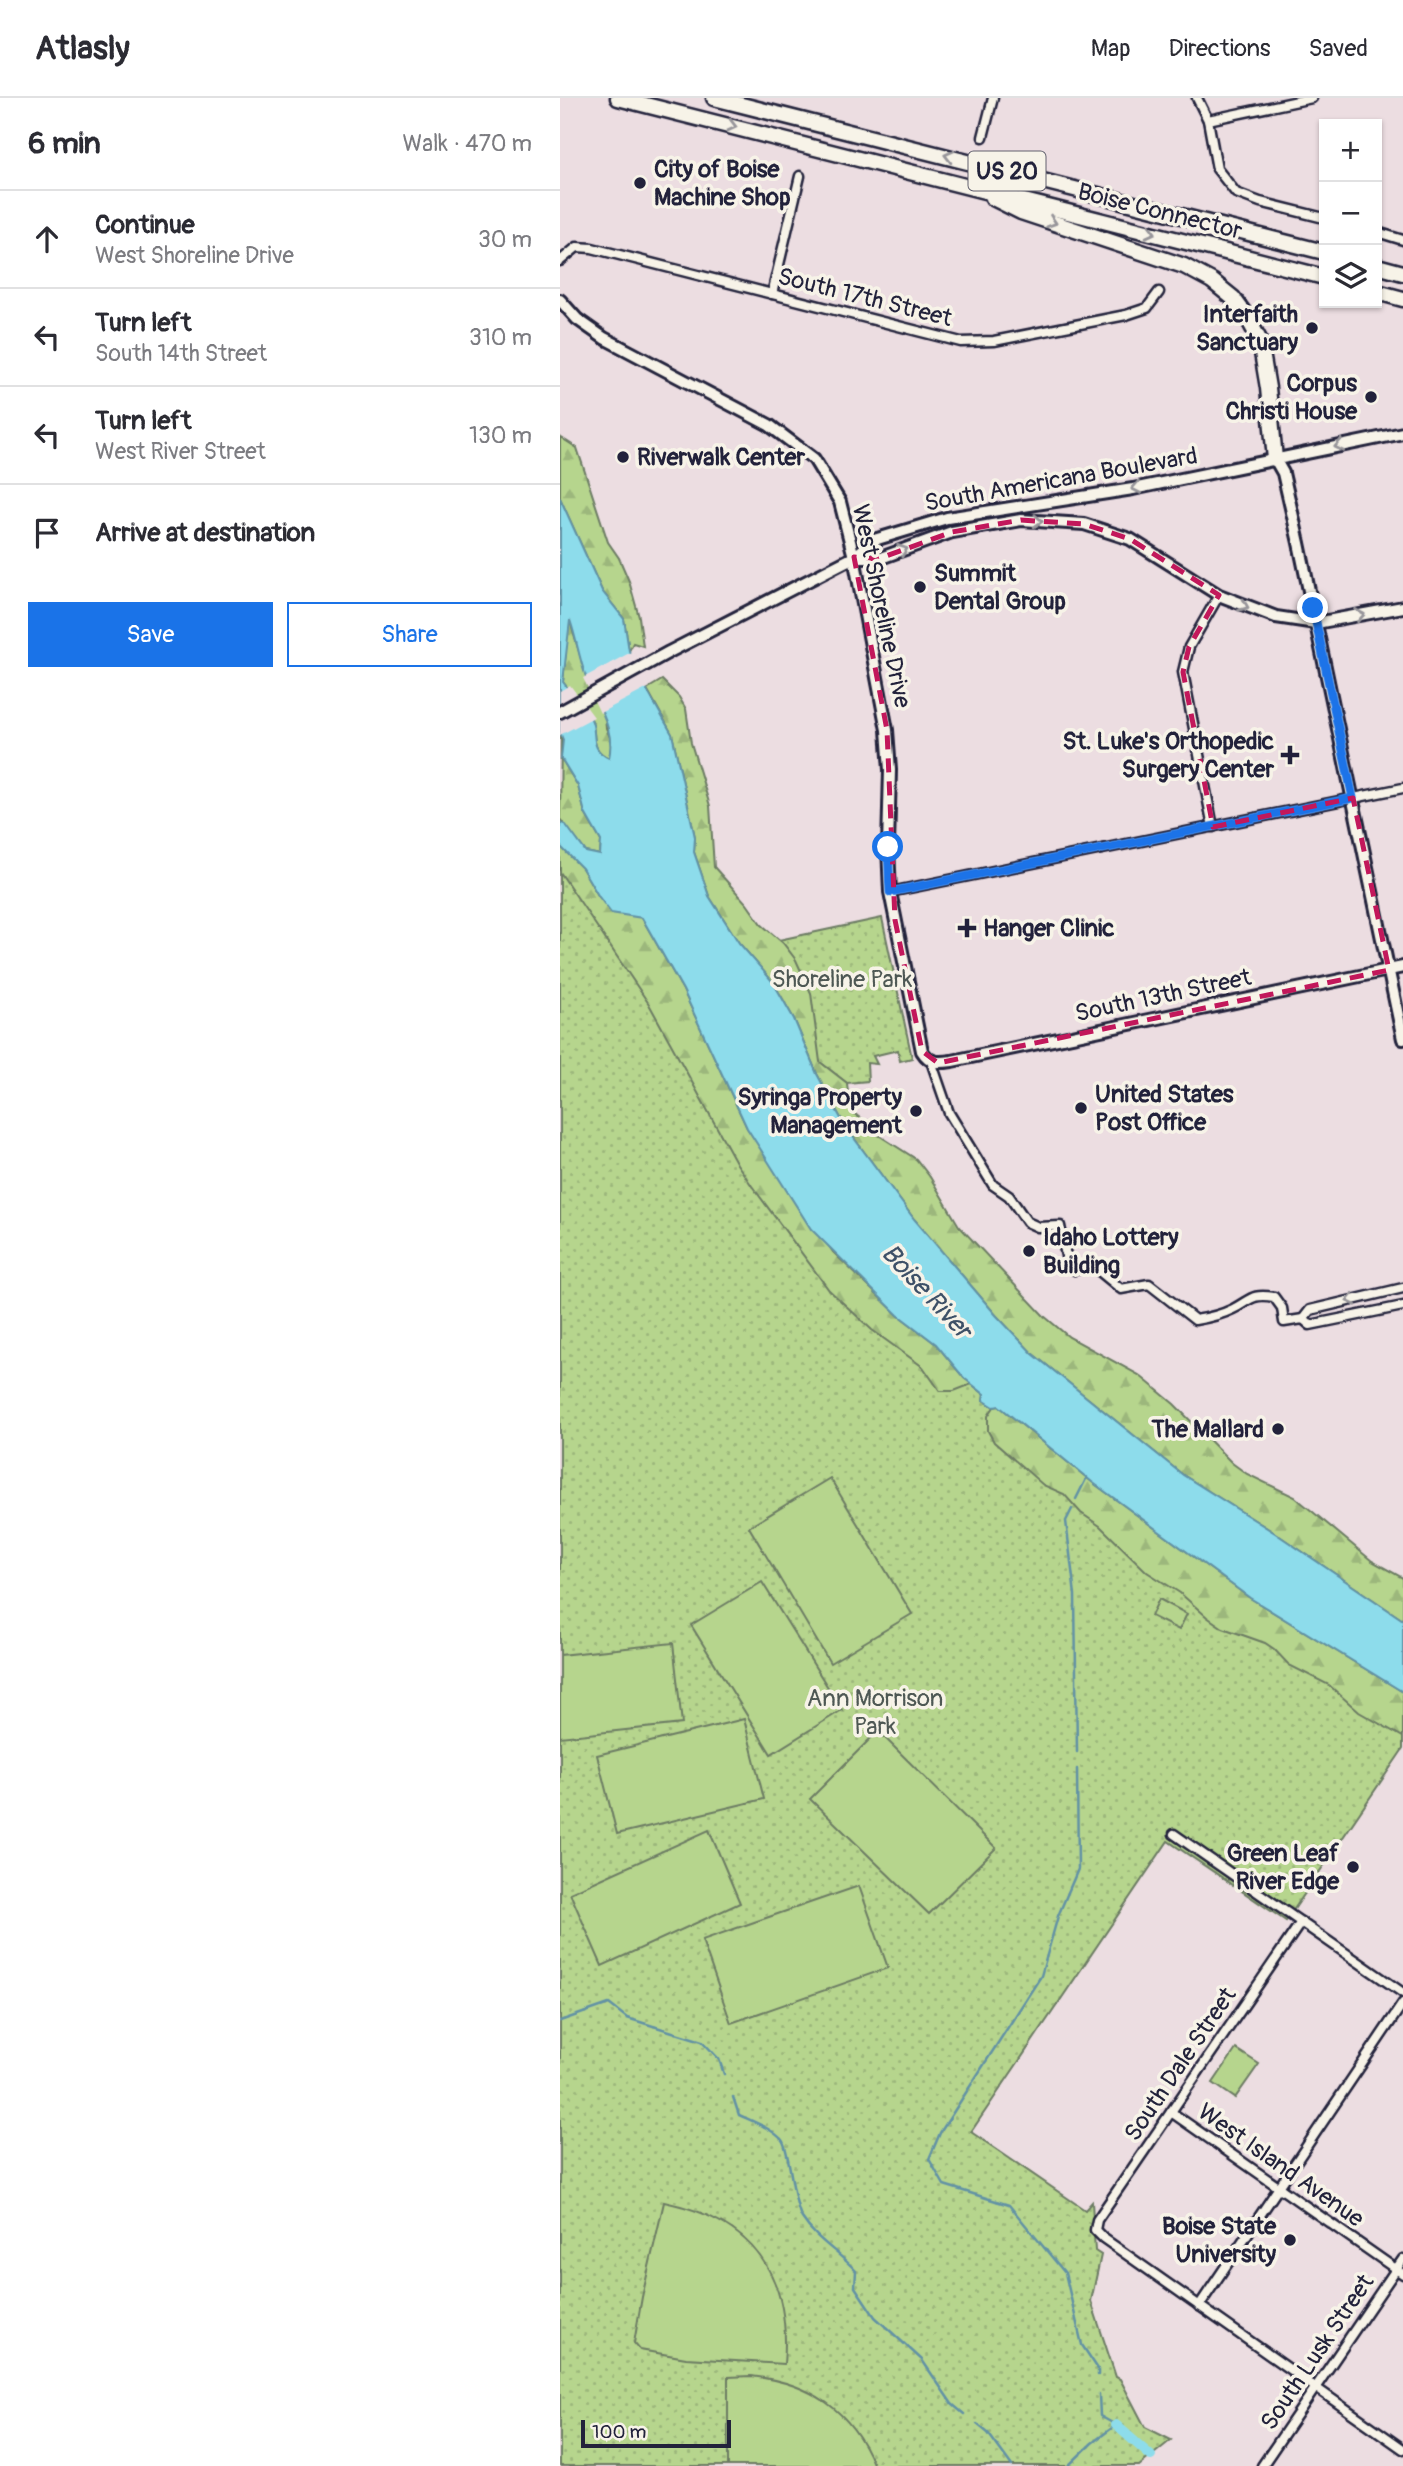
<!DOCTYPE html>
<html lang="en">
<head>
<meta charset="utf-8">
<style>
  body { margin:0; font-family:Pangolin,sans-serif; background:#f7f7f7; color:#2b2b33 }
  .controls { position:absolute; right:21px; top:21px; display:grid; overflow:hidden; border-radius:0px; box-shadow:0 2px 5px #0004 }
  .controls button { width:63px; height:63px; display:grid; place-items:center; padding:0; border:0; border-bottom:2px solid #e1e1e2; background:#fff; color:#2b2b33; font:35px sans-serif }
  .scale { position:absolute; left:21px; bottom:18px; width:150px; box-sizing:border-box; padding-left:7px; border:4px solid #22223b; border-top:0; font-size:19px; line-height:24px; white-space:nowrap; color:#22223b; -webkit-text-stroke:5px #f7f3e8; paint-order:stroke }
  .stop { position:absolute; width:21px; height:21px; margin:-16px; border:5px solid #1a73e8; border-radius:50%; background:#fff }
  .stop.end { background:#1a73e8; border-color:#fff; box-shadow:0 2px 7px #0008 }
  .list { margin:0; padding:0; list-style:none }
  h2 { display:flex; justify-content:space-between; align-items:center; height:91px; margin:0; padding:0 28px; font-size:30px }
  h2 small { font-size:23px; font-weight:400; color:#7c7c81 }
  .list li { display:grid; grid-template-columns:46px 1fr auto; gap:21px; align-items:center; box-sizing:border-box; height:98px; padding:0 28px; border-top:2px solid #e1e1e2 }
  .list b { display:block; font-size:26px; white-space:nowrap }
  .list p { margin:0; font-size:23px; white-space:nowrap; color:#7c7c81 }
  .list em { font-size:23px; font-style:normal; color:#7c7c81 }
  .actions { display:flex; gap:14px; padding:21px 28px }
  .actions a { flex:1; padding:16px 0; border:2px solid #1a73e8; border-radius:0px; text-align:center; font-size:24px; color:#1a73e8 }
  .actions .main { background:#1a73e8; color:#fff }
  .icon { flex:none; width:38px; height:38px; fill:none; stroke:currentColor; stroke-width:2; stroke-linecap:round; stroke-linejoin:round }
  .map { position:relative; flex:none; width:843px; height:2368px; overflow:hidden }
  header { display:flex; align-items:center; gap:42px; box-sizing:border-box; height:98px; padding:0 35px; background:#fff; border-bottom:2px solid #e1e1e2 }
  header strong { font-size:33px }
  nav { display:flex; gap:38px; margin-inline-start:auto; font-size:24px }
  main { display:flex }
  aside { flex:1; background:#fff }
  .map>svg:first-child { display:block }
</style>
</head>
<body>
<header>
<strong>Atlasly</strong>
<nav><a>Map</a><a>Directions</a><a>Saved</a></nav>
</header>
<main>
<aside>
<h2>6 min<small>Walk · 470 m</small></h2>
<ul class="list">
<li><svg class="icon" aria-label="ahead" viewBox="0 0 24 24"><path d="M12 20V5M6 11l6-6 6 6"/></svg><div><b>Continue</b><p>West Shoreline Drive</p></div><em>30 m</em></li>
<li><svg class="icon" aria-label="left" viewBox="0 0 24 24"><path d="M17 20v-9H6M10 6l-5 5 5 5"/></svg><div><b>Turn left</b><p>South 14th Street</p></div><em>310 m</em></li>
<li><svg class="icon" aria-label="left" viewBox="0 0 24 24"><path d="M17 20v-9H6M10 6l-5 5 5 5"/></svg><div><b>Turn left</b><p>West River Street</p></div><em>130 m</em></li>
<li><svg class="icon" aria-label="arrive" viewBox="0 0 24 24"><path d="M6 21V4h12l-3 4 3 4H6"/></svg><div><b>Arrive at destination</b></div></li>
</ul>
<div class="actions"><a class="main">Save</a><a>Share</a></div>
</aside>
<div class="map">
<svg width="843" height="2368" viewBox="0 0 843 2368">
  <defs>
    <pattern id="green-dots" width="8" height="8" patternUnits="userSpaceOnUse" patternTransform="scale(1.75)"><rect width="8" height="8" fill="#b6d58d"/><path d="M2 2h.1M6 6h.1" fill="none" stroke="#9cb77b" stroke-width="1.8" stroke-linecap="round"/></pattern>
    <pattern id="forest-firs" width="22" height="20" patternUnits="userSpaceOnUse" patternTransform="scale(1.75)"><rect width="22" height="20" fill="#b6d58d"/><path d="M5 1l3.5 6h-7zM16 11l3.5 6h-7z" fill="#9cb77b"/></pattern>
  </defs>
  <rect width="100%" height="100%" fill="#ecdde1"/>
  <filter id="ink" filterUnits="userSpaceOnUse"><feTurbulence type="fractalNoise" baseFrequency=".0143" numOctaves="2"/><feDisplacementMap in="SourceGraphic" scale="14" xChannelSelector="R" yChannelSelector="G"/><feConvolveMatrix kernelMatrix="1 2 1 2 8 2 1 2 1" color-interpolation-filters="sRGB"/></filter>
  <g filter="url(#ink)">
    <!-- green -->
    <g fill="url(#green-dots)" stroke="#6c7c64" stroke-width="2">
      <polygon points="0,748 145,942 187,1030 404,1280 424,1296 423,1302 434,1309 439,1308 843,1609 843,1651 726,1823 608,1743 411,2034 525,2112 532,2104 535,2153 541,2157 531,2203 556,2279 560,2281 585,2329 611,2342 579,2368 0,2368"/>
      <polygon points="322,820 352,960 340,963 338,952 313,958 317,966 307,965 308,983 287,985 260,964 214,843"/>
    </g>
    <!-- forest -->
    <g fill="url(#forest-firs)" stroke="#6c7c64" stroke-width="2">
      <polygon points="0,339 17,350 48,444 59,460 69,483 79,519 83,548 73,545 69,553 64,521 42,493 0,400"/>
      <path d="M 9,520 L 26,578 L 45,617 L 46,630 L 52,644 L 49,660 C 28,651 38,636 31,621 C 25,608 12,596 3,584 Z"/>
      <path d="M 102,582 L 119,599 L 126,611 L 131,645 L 150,708 L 154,769 L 187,806 L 201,826 L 223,845 L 236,862 L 251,895 L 260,964 L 287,985 C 289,1003 288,1020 310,1023 L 317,1036 L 356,1061 L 370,1079 L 399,1128 L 484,1218 L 509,1239 L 579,1277 L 614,1306 L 672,1365 L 687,1376 L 735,1399 L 812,1463 L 843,1480 L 843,1522 L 715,1435 L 623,1377 L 473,1256 L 436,1217 L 354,1121 L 285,1028 L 257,976 L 234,921 L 213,884 L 179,845 L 149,798 L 134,754 L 135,739 L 112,636 L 87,591 Z"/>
      <polygon points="1,636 3,642 1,660 18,688 25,715 41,743 40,757 26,754 0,721"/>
      <polygon points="0,748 22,770 39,799 82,820 123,892 187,1030 273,1154 338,1217 376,1246 404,1280 412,1286 394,1293 380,1293 363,1269 312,1232 269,1192 192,1088 177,1066 89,906 0,774"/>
      <polygon points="439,1308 532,1384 690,1500 843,1594 843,1639 799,1614 769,1587 729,1567 714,1551 705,1545 663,1530 647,1519 620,1495 587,1474 540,1428 521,1415 504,1396 483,1387 434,1344 428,1333 428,1318 434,1309"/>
    </g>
    <!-- pitch -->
    <g fill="#b6d58d" stroke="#6c7c64" stroke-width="2">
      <polygon points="270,1380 352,1516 270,1565 189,1429"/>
      <polygon points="202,1484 282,1612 211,1656 131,1527"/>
      <polygon points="599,1501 627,1516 619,1532 591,1518"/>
      <polygon points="113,1545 122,1626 0,1639 0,1557"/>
      <polygon points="184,1621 204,1701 57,1736 37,1657"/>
      <polygon points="318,1633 436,1750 369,1816 250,1701"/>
      <polygon points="149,1732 180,1805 42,1868 10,1795"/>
      <polygon points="299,1788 328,1870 171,1925 142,1842"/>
      <polygon points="676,1951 699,1966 675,2000 653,1985"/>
      <path d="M 104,2104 C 192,2122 232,2177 224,2266 L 126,2260 L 80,2252 L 74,2245 L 82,2199 Z"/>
      <path d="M 191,2278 C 250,2285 291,2311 314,2368 L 168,2368 L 168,2279 Z"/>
    </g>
    <!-- water -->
    <path fill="#8ddceb" stroke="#6292a5" stroke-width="2" fill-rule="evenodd" d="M 0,400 L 42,493 L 64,521 L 69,553 L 88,594 L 112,636 L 135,739 L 134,754 L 149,798 L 179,845 L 213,884 L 234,921 L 257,976 L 285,1028 L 354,1121 L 436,1217 L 473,1256 L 623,1377 L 715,1435 L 843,1522 L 843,1594 L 690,1500 L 532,1384 L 439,1308 L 434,1309 L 423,1302 L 424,1296 L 404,1280 L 376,1246 L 338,1217 L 251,1131 L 187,1030 L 123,892 L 82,820 L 51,815 L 39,799 L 22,770 L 0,748 L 0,724 L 6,727 L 26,754 L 40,757 L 41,743 L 25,715 L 18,688 L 1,660 L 3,642 L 0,634 ZM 10,522 C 16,539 19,559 25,576 C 35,605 56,629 49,660 C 28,651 38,635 31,621 C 24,608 12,596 3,584 Z"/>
    <!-- pier -->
    <g fill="#ecdde1">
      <polygon points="73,553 90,589 40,615 23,580"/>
      <polygon points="10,587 34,619 0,637 0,593"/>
    </g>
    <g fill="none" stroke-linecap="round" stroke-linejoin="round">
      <!-- stream -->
      <g stroke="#6292a5" stroke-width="2.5">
        <polyline points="516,1401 527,1379"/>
        <polyline points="512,1411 506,1423 515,1497 517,1654"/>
        <polyline points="517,1671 518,1771 498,1818 481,1878 380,2035 369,2061 384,2087 449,2107 505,2175 522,2247 538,2271 538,2277"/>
        <polyline points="0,1923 49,1906 67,1920 142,1943 159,1961 164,1976"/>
        <path d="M 173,1999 L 179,2017 C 194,2024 211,2030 222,2042 C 230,2052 232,2103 242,2120 C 256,2142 279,2154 296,2173 L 295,2189 L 315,2219 L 362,2262 L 392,2306 L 404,2316"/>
        <polyline points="417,2326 428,2335 452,2368"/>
        <polyline points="508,2368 532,2345 556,2327 540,2318 539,2296"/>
      </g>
      <!-- canal -->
      <polyline stroke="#8ddceb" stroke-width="10" points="556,2327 591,2358"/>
      <defs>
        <g id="street">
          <polyline points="637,0 648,22 657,71 676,95 700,104 764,120"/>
          <polyline points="648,22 752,0"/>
          <polyline points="423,39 433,0"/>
          <polyline points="817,134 843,142"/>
          <polyline points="0,163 17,149 32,150 401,244 434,243 566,217 587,210 599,194"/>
          <polyline points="212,196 240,78"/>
          <polyline points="653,729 623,574 629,549 659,497"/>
          <polyline points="330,794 843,690"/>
          <path d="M 371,963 L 389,1015 L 433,1087 L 449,1098 L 467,1124 L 478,1129 L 500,1128 L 508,1168 L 515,1172 L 533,1168 L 561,1191 L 589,1186 L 635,1222 C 648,1220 661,1217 673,1211 C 691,1202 691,1195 714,1199 L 722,1210 L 724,1224 L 743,1221 L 750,1227 L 843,1208"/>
          <polyline points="743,1221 750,1212 843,1190"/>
          <polyline points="614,1736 843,1895"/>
          <polyline points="741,1824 537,2122 535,2132 543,2140 843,2351"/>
          <polyline points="611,2014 843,2176"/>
          <polyline points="639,2208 843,1905"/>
          <polyline points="702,2368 843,2161"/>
        </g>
        <g id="secondary">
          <path d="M 0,202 L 17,221 L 44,240 L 209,327 L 254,361 L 280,404 L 294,459 L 327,632 L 330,672 L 328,749 L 330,794 L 362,953 C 370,966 379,965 392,963 L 843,869"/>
          <polyline points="715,361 723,375 739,445 843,941"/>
          <polyline points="294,459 318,461 392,434 461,422 524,426 570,441 659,497 716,519 756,525 843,509"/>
          <polyline points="0,614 109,554 294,459 314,442 387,420 573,391 843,335"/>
        </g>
        <g id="highway">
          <polyline points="58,0 764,179"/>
          <polyline points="154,0 764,154"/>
          <polyline points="433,100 461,114 624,168 652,183 673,200 687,219 700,243 708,290 715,361"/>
          <polyline points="817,168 843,175"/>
          <polyline points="817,194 843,201"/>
        </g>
      </defs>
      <!-- street casing -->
      <use href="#street" stroke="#22223b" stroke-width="13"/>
      <!-- secondary casing -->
      <use href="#secondary" stroke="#22223b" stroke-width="16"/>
      <!-- highway casing -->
      <use href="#highway" stroke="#22223b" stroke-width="19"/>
      <!-- street -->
      <use href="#street" stroke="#f7f3e8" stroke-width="8"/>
      <!-- secondary -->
      <use href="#secondary" stroke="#f7f3e8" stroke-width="10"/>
      <!-- highway -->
      <use href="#highway" stroke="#f7f3e8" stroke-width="14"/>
    </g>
    <!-- one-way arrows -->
    <defs><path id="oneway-chevron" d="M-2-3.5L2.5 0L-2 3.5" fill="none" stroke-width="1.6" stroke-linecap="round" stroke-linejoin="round" transform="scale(1.75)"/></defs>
    <g stroke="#97959a">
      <use href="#oneway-chevron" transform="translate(172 28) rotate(14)"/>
      <use href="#oneway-chevron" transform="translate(389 58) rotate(-166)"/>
      <use href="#oneway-chevron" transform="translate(492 124) rotate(18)"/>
      <use href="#oneway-chevron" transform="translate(591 134) rotate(14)"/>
      <use href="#oneway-chevron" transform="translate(779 348) rotate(168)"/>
      <use href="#oneway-chevron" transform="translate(576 390) rotate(169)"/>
      <use href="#oneway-chevron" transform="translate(478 423) rotate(3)"/>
      <use href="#oneway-chevron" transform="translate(343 452) rotate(-20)"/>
      <use href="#oneway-chevron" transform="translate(684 508) rotate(22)"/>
      <use href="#oneway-chevron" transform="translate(800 517) rotate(-10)"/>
      <use href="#oneway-chevron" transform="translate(791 1202) rotate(167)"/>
    </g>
  </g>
  <g fill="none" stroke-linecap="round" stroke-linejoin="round" filter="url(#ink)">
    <!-- route -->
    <polyline stroke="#1a73e8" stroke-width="9" points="328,749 330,794 793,700 753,510"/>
  </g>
  <!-- marked area -->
  <path fill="none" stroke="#c2185b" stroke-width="5" stroke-dasharray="14 9" stroke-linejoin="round" d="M 461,422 L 524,426 L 570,441 L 659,497 L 629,549 L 623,574 L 653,729 L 793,700 L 829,872 L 378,965 L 362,953 L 335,822 L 327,632 L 294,459 L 318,461 L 392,434 Z"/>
  <!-- markers -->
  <g fill="#22223b" stroke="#f7f3e8" stroke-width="2.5">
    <circle cx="80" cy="85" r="7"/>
    <circle cx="752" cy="230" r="7"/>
    <circle cx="811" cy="299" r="7"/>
    <circle cx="63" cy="359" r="7"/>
    <circle cx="360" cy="489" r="7"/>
    <path d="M726.5 646.5h7v7h7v7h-7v7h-7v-7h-7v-7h7z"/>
    <path d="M403.5 819.5h7v7h7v7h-7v7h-7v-7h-7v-7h7z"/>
    <circle cx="521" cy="1010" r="7"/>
    <circle cx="356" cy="1013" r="7"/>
    <circle cx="469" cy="1153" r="7"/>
    <circle cx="718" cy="1331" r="7"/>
    <circle cx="793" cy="1769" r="7"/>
    <circle cx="730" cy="2142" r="7"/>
  </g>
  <g text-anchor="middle" stroke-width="7" stroke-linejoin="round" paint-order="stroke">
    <!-- shield labels -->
    <rect fill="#f7f3e8" stroke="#62616f" stroke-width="2" x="408.5" y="53.5" width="77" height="39" rx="5"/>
    <g font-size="23" font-weight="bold" fill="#22223b">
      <text x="447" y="81">US 20</text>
    </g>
    <!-- poi labels -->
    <g font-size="24" font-weight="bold" fill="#22223b" stroke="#f7f3e8" text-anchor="end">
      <text x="94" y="79" text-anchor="start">City of Boise<tspan x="94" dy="28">Machine Shop</tspan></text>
      <text x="738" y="224">Interfaith<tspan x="738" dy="28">Sanctuary</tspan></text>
      <text x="797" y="293">Corpus<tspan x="797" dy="28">Christi House</tspan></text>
      <text x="77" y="367" text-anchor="start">Riverwalk Center</text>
      <text x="374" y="483" text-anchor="start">Summit<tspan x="374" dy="28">Dental Group</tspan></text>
      <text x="714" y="651">St. Luke's Orthopedic<tspan x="714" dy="28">Surgery Center</tspan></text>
      <text x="423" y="838" text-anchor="start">Hanger Clinic</text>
      <text x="535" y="1004" text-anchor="start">United States<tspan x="535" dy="28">Post Office</tspan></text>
      <text x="342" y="1007">Syringa Property<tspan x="342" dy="28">Management</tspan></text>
      <text x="483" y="1147" text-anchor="start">Idaho Lottery<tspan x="483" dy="28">Building</tspan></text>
      <text x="704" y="1339">The Mallard</text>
      <text x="779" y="1763">Green Leaf<tspan x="779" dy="28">River Edge</tspan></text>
      <text x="716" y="2136">Boise State<tspan x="716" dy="28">University</tspan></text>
    </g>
    <!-- street labels -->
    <g font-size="24" fill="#22223b" stroke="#f7f3e8">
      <text transform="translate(600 113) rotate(14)" y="8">Boise Connector</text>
      <text transform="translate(305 199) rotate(14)" y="8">South 17th Street</text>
      <text transform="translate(501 381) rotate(-10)" y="8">South Americana Boulevard</text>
      <text transform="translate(322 508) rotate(78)" y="8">West Shoreline Drive</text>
      <text transform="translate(603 897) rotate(-12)" y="8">South 13th Street</text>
      <text transform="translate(620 1966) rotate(-56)" y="8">South Dale Street</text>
      <text transform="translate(721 2067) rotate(35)" y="8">West Island Avenue</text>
      <text transform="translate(757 2254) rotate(-56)" y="8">South Lusk Street</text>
    </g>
    <!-- park labels -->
    <g font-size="24" fill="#4e5854" stroke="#f7f3e8">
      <text x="282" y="889">Shoreline Park</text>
      <text x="315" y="1608">Ann Morrison<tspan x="315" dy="28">Park</tspan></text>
    </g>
    <!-- water labels -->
    <g font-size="26" font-style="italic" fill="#3d5067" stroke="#f7f3e8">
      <text transform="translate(367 1193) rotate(47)" y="9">Boise River</text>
    </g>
  </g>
</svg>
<div class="controls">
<button>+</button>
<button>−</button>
<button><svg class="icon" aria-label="layers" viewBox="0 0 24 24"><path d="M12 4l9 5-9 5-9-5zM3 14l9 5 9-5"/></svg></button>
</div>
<div class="scale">100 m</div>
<div class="stop" style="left:328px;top:749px"></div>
<div class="stop end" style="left:753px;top:510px"></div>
</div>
</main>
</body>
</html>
